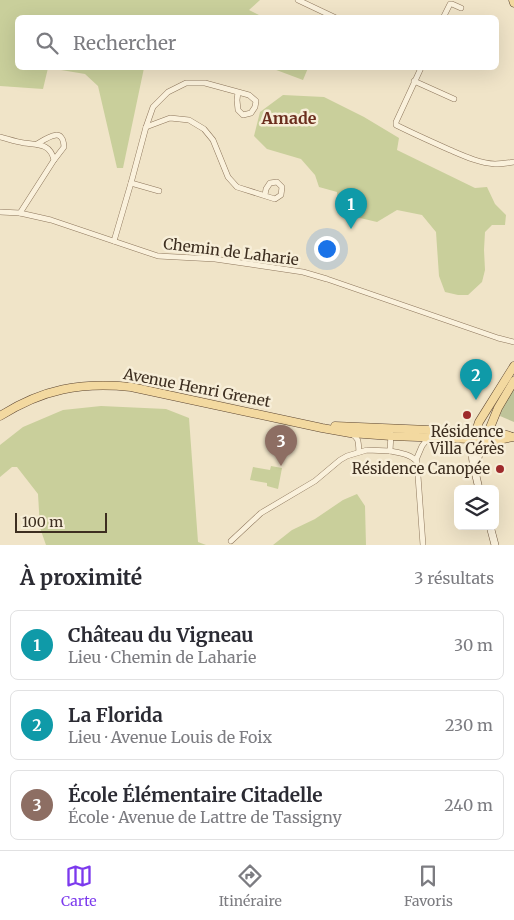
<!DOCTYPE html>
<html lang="fr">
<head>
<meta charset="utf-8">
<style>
  body { margin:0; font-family:Merriweather,serif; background:#f2f2f3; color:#2b2b33 }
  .controls { position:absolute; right:15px; bottom:15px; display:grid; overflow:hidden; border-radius:8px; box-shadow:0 5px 20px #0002 }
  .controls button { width:45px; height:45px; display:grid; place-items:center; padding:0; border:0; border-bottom:1px solid #e1e1e2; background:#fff; color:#2b2b33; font:25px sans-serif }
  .scale { position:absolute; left:15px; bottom:12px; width:92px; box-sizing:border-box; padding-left:5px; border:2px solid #3d2e20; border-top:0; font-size:14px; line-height:18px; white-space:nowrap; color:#3d2e20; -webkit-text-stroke:4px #f7eed8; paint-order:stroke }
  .you { position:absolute; left:326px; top:248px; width:18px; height:18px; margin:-12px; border:4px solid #fff; border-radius:50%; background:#1a73e8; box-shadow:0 0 0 8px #1a73e833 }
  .badge { display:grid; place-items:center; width:32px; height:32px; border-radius:50%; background:#7c3aed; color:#fff; font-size:16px; font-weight:700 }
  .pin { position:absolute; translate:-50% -41px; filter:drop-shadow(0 1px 2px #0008) }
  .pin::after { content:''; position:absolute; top:26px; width:18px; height:15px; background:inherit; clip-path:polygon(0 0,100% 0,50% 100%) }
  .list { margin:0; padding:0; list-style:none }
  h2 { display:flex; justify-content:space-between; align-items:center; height:65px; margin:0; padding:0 20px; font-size:21px }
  h2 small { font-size:16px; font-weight:400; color:#7c7c81 }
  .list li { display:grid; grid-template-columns:32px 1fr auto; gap:15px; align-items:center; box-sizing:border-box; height:70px; margin:0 10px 10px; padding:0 10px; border:1px solid #e1e1e2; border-radius:8px }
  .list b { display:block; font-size:19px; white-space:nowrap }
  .list p { margin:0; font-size:16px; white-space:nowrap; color:#7c7c81 }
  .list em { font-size:16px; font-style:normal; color:#7c7c81 }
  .icon { flex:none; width:28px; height:28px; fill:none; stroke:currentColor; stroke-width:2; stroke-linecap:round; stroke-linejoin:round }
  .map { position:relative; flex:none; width:514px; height:545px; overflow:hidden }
  .search { position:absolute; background:#fff; box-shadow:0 5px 20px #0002; left:15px; right:15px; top:15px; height:55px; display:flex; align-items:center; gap:12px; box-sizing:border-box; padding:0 18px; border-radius:8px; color:#7c7c81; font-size:19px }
  .sheet { height:305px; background:#fff }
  nav { display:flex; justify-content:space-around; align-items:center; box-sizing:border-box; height:70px; border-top:1px solid #e1e1e2; background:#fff; font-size:14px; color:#7c7c81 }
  nav a { display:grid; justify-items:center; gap:2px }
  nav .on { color:#7c3aed }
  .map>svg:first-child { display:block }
</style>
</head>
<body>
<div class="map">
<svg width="514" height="545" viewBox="0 0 514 545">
  <rect width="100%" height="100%" fill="#f0e4c8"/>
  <!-- green -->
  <g fill="#c9cf9b">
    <polygon points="0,0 260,0 249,10 263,17 18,18 18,68 48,68 43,89 0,86"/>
    <polygon points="49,68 144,68 123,168 117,168 98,86 85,74"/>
    <polygon points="271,68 308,68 303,80"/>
    <polygon points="283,95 324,97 364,117 399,138 397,150 475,188 487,187 495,204 506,215 505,225 492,225 485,232 484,250 485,270 482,282 468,295 458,295 445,292 439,276 436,232 422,215 397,210 377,222 339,213 337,192 319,187 315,175 301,159 267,149 254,136 260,112"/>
    <polygon points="101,406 166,409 189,418 198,542 206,545 46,545 40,528 38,494 17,467 12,467 0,477 0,445 23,427 63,410"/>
    <polygon points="271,466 282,468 278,489 267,486 267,483 250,480 253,467 270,470"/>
    <polygon points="357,494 365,506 366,545 273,545 292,530 315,519 343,500"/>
  </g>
  <!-- cemetery -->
  <polygon fill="#bfc49a" points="514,387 514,422 500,416 502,406"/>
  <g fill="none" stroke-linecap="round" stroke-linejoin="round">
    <defs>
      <g id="street">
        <polyline points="298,0 336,18"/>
        <polyline points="443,18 450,4 452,4 461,8"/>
        <path d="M 421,68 L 396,122 L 396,125 C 414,134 432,142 450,150 C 464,156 479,163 495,164 C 501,164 508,163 514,162"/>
        <polyline points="414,81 454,99"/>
        <polyline points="146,127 170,118 189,120 204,129 213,140 228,177 237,187 275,199 281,195 282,187 277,182 270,183 266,189 265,195"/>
        <path d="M 0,137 C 8,139 16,142 24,143 C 38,145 50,143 54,160 L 20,213"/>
        <path d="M 37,144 C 47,138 63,126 64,147 L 54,160"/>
        <polyline points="131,183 159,191"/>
        <polyline points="0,212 20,213 51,220 158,256 215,259 303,272 327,279 498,338 514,342"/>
        <polyline points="114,241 131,183 146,127 153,107 168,92 186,83 205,83 249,95 256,101 255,107 251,113 243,115 238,110 237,100 238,92"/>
        <path d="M 351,434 C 360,438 358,443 359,452"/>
        <path d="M 391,434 L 390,451 C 400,453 411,454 417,462 L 423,545"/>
        <polyline points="416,460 422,446 429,437"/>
        <polyline points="231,541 261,513 315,481 340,460 347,456 367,450 390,451"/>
      </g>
      <g id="secondary">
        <path d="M 473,439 C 470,458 475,470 479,489"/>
        <polyline points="475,470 480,450 485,439"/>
        <polyline points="490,526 495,545"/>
      </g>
      <g id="primary">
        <polyline points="513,0 514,3"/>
        <path d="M 0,416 C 43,389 80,382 131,387 L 322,428 L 350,433 L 391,436 L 498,440 L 513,437"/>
        <polyline points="335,426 476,432 499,433 510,436"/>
        <polyline points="475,434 479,422 514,366"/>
        <polyline points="487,435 498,408 514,381"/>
      </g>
    </defs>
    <!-- street casing -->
    <use href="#street" stroke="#8d765c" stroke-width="6"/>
    <!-- secondary casing -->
    <use href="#secondary" stroke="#6f573f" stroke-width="8"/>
    <!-- primary casing -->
    <use href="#primary" stroke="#5b4430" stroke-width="9"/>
    <!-- street -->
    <use href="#street" stroke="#faf1dc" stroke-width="5"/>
    <!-- secondary -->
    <use href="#secondary" stroke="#faf1dc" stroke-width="7"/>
    <!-- primary -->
    <use href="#primary" stroke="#f3d9a0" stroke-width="8"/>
  </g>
  <!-- markers -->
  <g fill="#9e2a2b" stroke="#f7eed8" stroke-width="2">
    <circle cx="467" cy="415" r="5"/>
    <circle cx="500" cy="469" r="5"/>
  </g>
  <g text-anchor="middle" stroke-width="5" stroke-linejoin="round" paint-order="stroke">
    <!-- street labels -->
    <g font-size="15" fill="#3d2e20" stroke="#f7eed8">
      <text transform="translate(231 252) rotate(7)" y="5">Chemin de Laharie</text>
      <text transform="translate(197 388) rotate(11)" y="5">Avenue Henri Grenet</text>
    </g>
    <!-- poi labels -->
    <g font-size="15" fill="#3d2e20" stroke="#f7eed8">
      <text x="467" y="437">Résidence<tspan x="467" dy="17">Villa Cérès</tspan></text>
      <text x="490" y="474" text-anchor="end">Résidence Canopée</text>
    </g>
    <!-- neighbourhood labels -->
    <g font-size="16" font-weight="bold" fill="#6b2e1e" stroke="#f7eed8">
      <text x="289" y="124">Amade</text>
    </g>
  </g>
</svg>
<div class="controls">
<button><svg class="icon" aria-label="layers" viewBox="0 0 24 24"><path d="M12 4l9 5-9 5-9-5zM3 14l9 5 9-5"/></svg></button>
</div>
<div class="scale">100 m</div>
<div class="you"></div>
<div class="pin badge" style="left:351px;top:229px;background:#0f9aa8">1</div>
<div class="pin badge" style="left:476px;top:400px;background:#0f9aa8">2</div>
<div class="pin badge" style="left:281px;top:466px;background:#8d6e63">3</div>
<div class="search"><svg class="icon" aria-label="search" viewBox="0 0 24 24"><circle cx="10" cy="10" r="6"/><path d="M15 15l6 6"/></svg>Rechercher</div>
</div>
<section class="sheet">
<h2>À proximité<small>3 résultats</small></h2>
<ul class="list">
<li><span class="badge" style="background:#0f9aa8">1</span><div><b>Château du Vigneau</b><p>Lieu · Chemin de Laharie</p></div><em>30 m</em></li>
<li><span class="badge" style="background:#0f9aa8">2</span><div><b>La Florida</b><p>Lieu · Avenue Louis de Foix</p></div><em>230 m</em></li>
<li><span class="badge" style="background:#8d6e63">3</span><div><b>École Élémentaire Citadelle</b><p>École · Avenue de Lattre de Tassigny</p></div><em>240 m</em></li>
</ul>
</section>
<nav>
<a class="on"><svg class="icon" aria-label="map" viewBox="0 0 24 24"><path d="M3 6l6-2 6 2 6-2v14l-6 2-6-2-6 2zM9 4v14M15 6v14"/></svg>Carte</a>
<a><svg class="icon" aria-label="directions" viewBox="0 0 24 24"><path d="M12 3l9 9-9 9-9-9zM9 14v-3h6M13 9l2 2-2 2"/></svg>Itinéraire</a>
<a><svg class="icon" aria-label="saved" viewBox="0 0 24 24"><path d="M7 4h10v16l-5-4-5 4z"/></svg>Favoris</a>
</nav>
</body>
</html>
